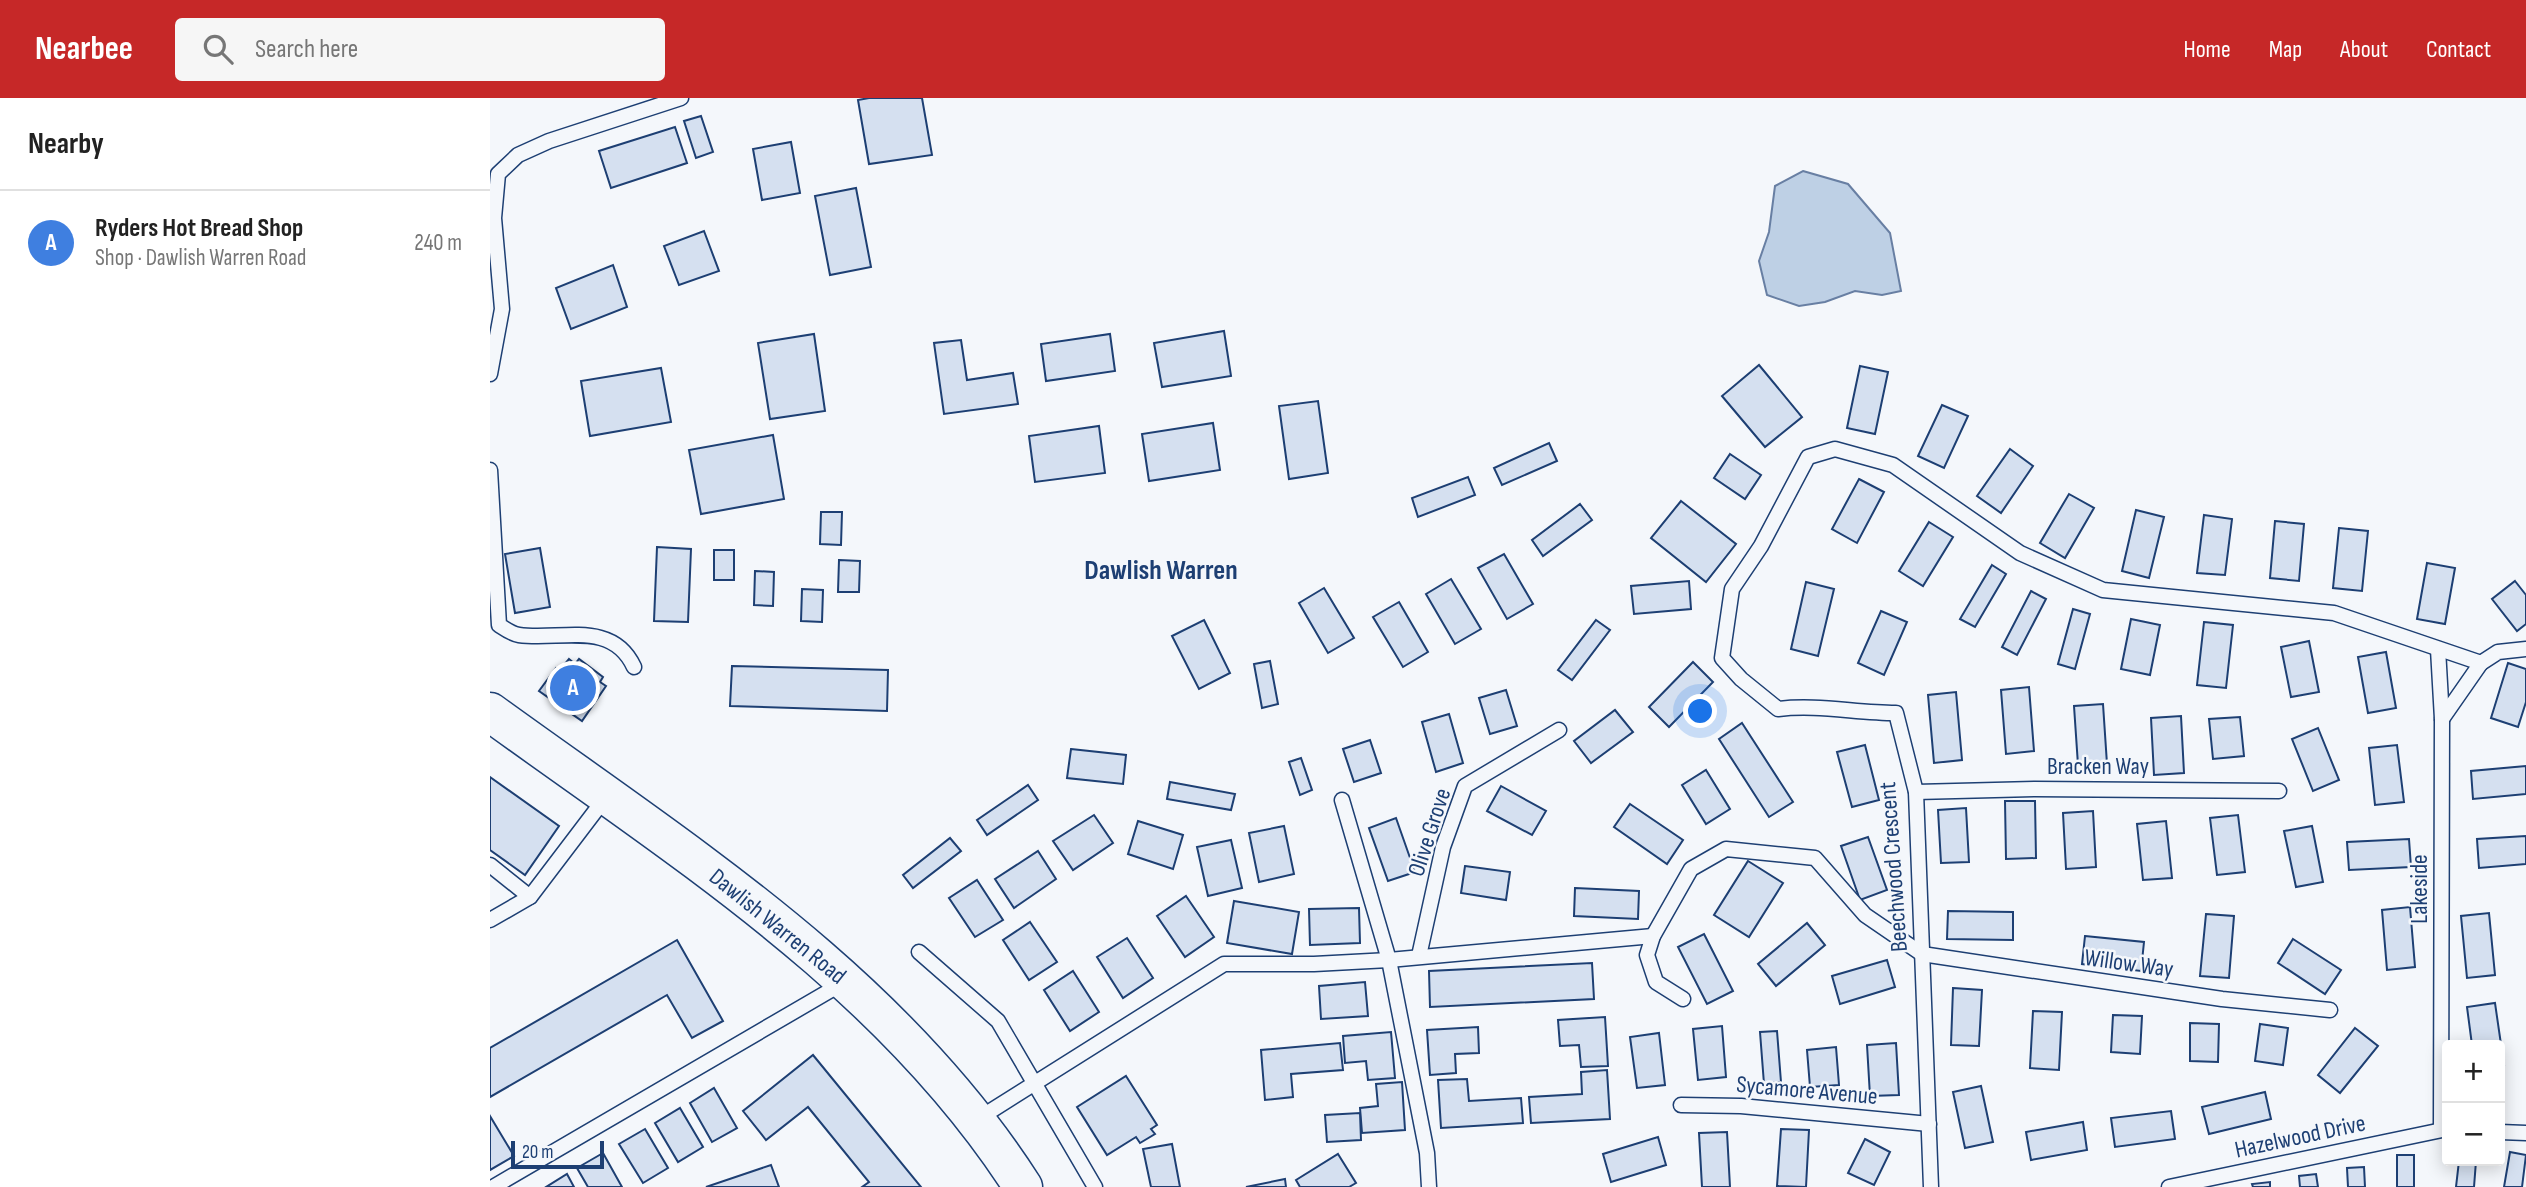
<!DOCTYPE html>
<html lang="en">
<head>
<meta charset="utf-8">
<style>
  body { margin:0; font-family:"Sofia Sans Condensed",sans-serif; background:#f6f6f6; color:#222 }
  .controls { position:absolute; right:21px; bottom:21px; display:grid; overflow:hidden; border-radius:7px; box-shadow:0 4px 18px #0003 }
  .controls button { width:63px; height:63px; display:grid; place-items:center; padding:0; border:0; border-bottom:2px solid #e0e0e0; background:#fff; color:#222; font:35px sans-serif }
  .scale { position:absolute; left:21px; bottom:18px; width:93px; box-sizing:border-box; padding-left:7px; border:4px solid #1d3f73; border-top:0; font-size:19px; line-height:24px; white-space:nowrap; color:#1d3f73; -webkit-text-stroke:5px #f4f7fb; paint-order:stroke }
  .you { position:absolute; left:1211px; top:614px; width:24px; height:24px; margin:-18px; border:5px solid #fff; border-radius:50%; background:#1a73e8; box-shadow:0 0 0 10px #1a73e833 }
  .badge { display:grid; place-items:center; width:46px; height:46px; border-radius:50%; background:#c62828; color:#fff; font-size:23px; font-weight:700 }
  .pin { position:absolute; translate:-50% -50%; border:4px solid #fff; box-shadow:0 2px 7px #0006 }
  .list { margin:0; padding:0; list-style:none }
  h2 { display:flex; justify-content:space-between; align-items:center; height:91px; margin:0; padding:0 28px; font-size:30px }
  h2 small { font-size:23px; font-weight:400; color:#767676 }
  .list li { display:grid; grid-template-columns:46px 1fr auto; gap:21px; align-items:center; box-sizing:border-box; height:105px; padding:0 28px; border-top:2px solid #e0e0e0 }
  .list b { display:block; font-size:26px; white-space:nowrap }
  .list p { margin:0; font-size:23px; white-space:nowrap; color:#767676 }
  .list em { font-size:23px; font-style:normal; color:#767676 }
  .icon { flex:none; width:38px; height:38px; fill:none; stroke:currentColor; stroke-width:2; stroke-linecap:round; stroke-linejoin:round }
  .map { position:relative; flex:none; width:2036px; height:1089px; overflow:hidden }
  header { display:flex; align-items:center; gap:42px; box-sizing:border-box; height:98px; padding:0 35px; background:#c62828; color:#fff }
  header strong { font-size:33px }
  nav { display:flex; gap:38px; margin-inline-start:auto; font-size:24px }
  .search { width:490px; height:63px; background:#f6f6f6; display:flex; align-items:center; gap:18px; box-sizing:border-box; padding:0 24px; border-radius:7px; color:#767676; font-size:26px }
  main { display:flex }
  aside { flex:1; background:#fff }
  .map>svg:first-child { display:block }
</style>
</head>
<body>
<header>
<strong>Nearbee</strong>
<div class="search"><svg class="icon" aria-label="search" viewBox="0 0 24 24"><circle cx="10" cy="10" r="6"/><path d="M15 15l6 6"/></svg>Search here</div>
<nav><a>Home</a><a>Map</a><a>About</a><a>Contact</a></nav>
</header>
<main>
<aside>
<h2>Nearby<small></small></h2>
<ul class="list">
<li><span class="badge" style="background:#3f7fe0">A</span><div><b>Ryders Hot Bread Shop</b><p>Shop · Dawlish Warren Road</p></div><em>240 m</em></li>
</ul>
</aside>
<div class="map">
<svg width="2036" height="1089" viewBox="0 0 2036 1089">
  <rect width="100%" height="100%" fill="#f4f7fb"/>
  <!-- water -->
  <polygon fill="#bed0e5" stroke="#687fa3" stroke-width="2" points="1313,73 1358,86 1400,135 1411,193 1392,197 1365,193 1335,204 1309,208 1277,197 1269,163 1279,134 1285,88"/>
  <!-- building -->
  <g fill="#d5e0f0" stroke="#1d3f73" stroke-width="2">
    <polygon points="379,0 432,0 442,57 379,66 368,2"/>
    <polygon points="211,18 223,54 206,60 194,23"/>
    <polygon points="185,29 197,65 121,90 109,53"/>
    <polygon points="301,44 310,95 272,102 263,51"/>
    <polygon points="366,90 381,169 340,177 325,98"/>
    <polygon points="214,133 229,173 189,187 174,148"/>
    <polygon points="123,167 137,209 81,231 66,190"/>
    <polygon points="734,233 741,278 672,289 664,245"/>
    <polygon points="324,236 335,313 280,321 268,245"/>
    <polygon points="620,236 625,273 556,283 551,246"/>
    <polygon points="471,242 477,282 523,275 528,306 454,316 444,245"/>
    <polygon points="1269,267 1312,319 1275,349 1232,298"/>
    <polygon points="1370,268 1398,274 1385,336 1357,330"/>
    <polygon points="171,270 181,324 100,338 91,283"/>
    <polygon points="828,303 838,375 799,381 789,308"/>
    <polygon points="1452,307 1478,318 1454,370 1428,358"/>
    <polygon points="723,325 730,372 659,383 652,336"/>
    <polygon points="609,328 615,375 545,384 539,338"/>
    <polygon points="283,337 294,401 211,416 199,352"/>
    <polygon points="1059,345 1067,363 1012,387 1004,370"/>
    <polygon points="1520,351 1543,368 1511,415 1487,398"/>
    <polygon points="1240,356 1271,377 1255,401 1224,380"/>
    <polygon points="978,379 985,397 928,419 922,400"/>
    <polygon points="1369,381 1394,394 1367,445 1342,431"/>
    <polygon points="1579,396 1604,410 1575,460 1550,445"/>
    <polygon points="1191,403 1246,446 1216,484 1161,440"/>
    <polygon points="1090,406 1102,422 1053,458 1042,442"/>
    <polygon points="1646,412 1674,419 1659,480 1632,473"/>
    <polygon points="331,414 352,414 351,447 330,446"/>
    <polygon points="1714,417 1742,421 1735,477 1707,475"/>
    <polygon points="1785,423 1814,426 1809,483 1780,480"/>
    <polygon points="1439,424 1463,439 1433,488 1409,473"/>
    <polygon points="1849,430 1878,433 1872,493 1843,490"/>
    <polygon points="167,449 201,451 198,524 164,523"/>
    <polygon points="50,450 60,509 25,515 15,456"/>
    <rect x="224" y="452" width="20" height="30"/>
    <polygon points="1014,456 1043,506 1017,521 988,470"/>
    <polygon points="349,462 370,463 369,494 348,494"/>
    <polygon points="1937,465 1965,470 1955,526 1927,521"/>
    <polygon points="1502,467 1516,476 1485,529 1470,521"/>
    <polygon points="265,473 284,474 283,508 264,507"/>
    <polygon points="961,481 991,531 965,546 936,496"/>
    <polygon points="1199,483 1201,511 1144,516 1141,488"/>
    <polygon points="2025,483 2036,497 2036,526 2027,533 2002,501"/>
    <polygon points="1316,484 1344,491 1328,558 1301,551"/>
    <polygon points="834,490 864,540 838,555 809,505"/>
    <polygon points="312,491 333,492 332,524 311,523"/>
    <polygon points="1541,493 1556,501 1527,557 1512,549"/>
    <polygon points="909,504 938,554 913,569 883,519"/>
    <polygon points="1583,511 1600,516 1585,571 1568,566"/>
    <polygon points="1391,513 1417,524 1394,577 1368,565"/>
    <polygon points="1641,521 1670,527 1660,577 1631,571"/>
    <polygon points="714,522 740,575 709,591 682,538"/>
    <polygon points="1106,522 1120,532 1082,582 1068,572"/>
    <polygon points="1714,524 1743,527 1736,590 1707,587"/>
    <polygon points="1819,543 1829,594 1801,599 1791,549"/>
    <polygon points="1896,554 1906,610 1878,615 1868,559"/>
    <polygon points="79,561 85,566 89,561 113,579 110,584 116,588 92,623 49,593 66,570 70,572"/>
    <polygon points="780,563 788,606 772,610 764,566"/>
    <polygon points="1203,564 1223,584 1179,629 1159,609"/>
    <polygon points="2018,565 2036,571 2036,604 2028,629 2001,620"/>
    <polygon points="242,568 398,572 397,613 240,608"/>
    <polygon points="1539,589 1544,653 1516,656 1511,592"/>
    <polygon points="1016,592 1027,628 1000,636 989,600"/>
    <polygon points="1466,594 1472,662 1444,665 1438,597"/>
    <polygon points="1613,606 1617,666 1588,667 1584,608"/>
    <polygon points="1125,612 1143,634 1101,665 1084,643"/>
    <polygon points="959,616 973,665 946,674 932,624"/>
    <polygon points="1691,618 1694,675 1664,677 1661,620"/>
    <polygon points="1750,619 1754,658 1723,661 1719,621"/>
    <polygon points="1252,625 1303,704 1279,719 1229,641"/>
    <polygon points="1828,630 1849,682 1823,693 1802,641"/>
    <polygon points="880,642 891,675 864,684 853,651"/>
    <polygon points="1375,647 1389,702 1362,709 1347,654"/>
    <polygon points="1907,647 1914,704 1885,707 1879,650"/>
    <polygon points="581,651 636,657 633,686 577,680"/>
    <polygon points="811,660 822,692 810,697 799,664"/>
    <polygon points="2036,668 2036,696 1983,701 1981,673"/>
    <polygon points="1216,672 1240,711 1216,726 1192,687"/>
    <polygon points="0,679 69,728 35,777 0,752"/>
    <polygon points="680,684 745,696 741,712 677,701"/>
    <polygon points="538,687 548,702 497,737 487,722"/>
    <polygon points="1011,688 1056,713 1042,737 997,713"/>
    <polygon points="1515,703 1545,703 1546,760 1516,761"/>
    <polygon points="1140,706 1193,742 1177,766 1124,729"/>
    <polygon points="1476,710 1479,764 1451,765 1448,712"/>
    <polygon points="1603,713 1606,769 1576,771 1573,715"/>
    <polygon points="604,717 623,745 583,772 563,743"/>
    <polygon points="1748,717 1755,774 1727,777 1720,720"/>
    <polygon points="906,720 925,774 898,783 879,730"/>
    <polygon points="648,723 693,737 683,771 638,756"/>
    <polygon points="1676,723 1682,780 1653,782 1647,726"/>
    <polygon points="794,728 804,776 769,784 759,735"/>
    <polygon points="1822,728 1833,784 1806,789 1794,733"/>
    <polygon points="2036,738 2036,766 1989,770 1987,741"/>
    <polygon points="1378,739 1397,792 1370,802 1351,748"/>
    <polygon points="460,740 471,753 423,790 413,777"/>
    <polygon points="1919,741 1921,769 1859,772 1857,744"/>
    <polygon points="741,742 752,790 718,798 707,749"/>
    <polygon points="548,753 566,781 524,810 505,781"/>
    <polygon points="1258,763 1293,785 1259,839 1224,817"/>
    <polygon points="975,768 1020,774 1016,802 971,795"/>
    <polygon points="487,782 513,822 485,839 459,800"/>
    <polygon points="1085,790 1149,793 1148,821 1084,818"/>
    <polygon points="696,798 724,839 695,859 667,818"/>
    <polygon points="744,803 809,814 802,856 737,845"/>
    <polygon points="1920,809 1925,869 1897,872 1892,812"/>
    <polygon points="869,810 870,845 820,847 819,811"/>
    <polygon points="1458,813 1523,814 1523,842 1457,841"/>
    <polygon points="1999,815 2005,877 1977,880 1971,818"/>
    <polygon points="1716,816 1744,818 1739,880 1710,878"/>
    <polygon points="540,824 567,864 539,882 513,842"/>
    <polygon points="1317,825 1335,847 1286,888 1268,866"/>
    <polygon points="1214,836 1243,893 1217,906 1188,849"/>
    <polygon points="1595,838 1654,844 1651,873 1592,866"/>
    <polygon points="637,840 663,880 633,900 607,859"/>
    <polygon points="1803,841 1851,872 1835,896 1788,865"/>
    <polygon points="187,842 233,923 202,940 177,897 0,999 0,950"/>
    <polygon points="1397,862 1405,889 1350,906 1342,878"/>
    <polygon points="1102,865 1104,901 940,909 939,873"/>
    <polygon points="583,873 609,914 580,933 554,892"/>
    <polygon points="875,884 878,918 831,921 829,888"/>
    <polygon points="1463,890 1492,892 1489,948 1461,947"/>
    <polygon points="2005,905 2014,967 2010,968 2010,947 1982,947 1977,909"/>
    <polygon points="1543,913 1572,914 1569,972 1540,970"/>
    <polygon points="1623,917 1652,918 1650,956 1621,954"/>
    <polygon points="1115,919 1118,968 1091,969 1089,947 1070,948 1068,922"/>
    <polygon points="1700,925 1729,926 1728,964 1700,963"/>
    <polygon points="1770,926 1798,930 1793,967 1765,963"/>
    <polygon points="1232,928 1236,979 1208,982 1203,931"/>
    <polygon points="988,929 989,955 965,956 966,975 940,977 937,932"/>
    <polygon points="1865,930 1888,948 1850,995 1828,977"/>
    <polygon points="1287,933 1291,984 1274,986 1270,934"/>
    <polygon points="901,934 905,980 878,982 876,963 855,965 853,938"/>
    <polygon points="1169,935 1175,987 1147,990 1140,939"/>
    <polygon points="850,945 853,972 801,976 803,999 775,1002 771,952"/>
    <polygon points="1406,945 1409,997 1380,998 1377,947"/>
    <polygon points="1346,949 1349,987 1320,989 1317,952"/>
    <polygon points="323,957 431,1089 372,1089 379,1084 318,1009 276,1042 253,1013"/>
    <polygon points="1117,972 1120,1021 1041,1025 1039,999 1092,996 1091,974"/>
    <polygon points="636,978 667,1027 661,1031 665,1036 650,1045 646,1039 617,1057 587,1009"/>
    <polygon points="977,981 979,1003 1031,1000 1033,1025 951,1030 948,982"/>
    <polygon points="912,984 915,1032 872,1035 870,1010 888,1008 886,986"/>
    <polygon points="1491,988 1503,1044 1475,1050 1463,994"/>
    <polygon points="224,990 247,1030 222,1044 200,1005"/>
    <polygon points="1775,994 1781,1021 1719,1036 1712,1009"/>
    <polygon points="190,1010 213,1049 188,1064 165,1025"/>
    <polygon points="1681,1013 1685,1041 1625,1049 1621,1020"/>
    <polygon points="870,1015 871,1042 837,1044 835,1017"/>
    <polygon points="0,1018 24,1058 0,1072"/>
    <polygon points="1593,1024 1597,1052 1541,1062 1536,1034"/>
    <polygon points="155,1031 178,1070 153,1085 129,1046"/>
    <polygon points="1291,1031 1319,1032 1316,1089 1287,1088"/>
    <polygon points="1237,1034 1240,1089 1212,1089 1209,1035"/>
    <polygon points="1168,1039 1176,1067 1121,1084 1113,1056"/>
    <polygon points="1375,1041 1400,1054 1384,1087 1358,1075"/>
    <polygon points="682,1046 690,1089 661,1089 653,1051"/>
    <polygon points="2020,1054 2036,1057 2032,1089 2014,1089"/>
    <polygon points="113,1055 132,1089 98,1089 87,1070"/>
    <polygon points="848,1056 866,1085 859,1089 810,1089 806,1082"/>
    <rect x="1907" y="1057" width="17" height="32"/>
    <polygon points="1969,1063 1986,1063 1984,1089 1966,1089"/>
    <polygon points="281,1067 289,1089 216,1089"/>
    <polygon points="1874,1069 1875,1089 1858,1089 1857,1070"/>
    <polygon points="77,1076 84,1089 56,1089"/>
    <polygon points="1826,1076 1828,1089 1810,1089 1809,1078"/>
    <polygon points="795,1081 796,1089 756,1089"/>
    <polygon points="1780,1084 1780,1089 1763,1089 1762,1086"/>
  </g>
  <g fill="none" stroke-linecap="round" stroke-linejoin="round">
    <defs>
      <g id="lane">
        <polyline points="0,276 12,211 4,120 8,76 28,57 59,43 191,0"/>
        <path d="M 0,372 L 9,527 C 15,531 22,536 29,537 C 69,543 122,521 144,569"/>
        <polyline points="1948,551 1952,621 1951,1031"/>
        <polyline points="1952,621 1991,565"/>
        <polyline points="1426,694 1545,691 1789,693"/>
        <polyline points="852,702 899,862 937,1055 939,1089"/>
        <polyline points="0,767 40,799"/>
        <polyline points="0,822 40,799 116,699"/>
        <polyline points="429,854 508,923 605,1089"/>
        <polyline points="929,858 953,749 975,688 1069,632"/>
        <polyline points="1193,901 1166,884 1157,857 1163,838 1201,771 1236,751 1325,760 1375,817 1432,856 1732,901 1840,912"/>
        <polyline points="1191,1007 1251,1008 1439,1026"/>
        <polyline points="488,1021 734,866 824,866 899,862 1163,838"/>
        <polyline points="2010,1034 2036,1035"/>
        <polyline points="3,1089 353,885"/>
        <path d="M 1441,1089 L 1426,694 L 1406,615 C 1366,615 1327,606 1288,611 L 1251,581 L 1232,560 L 1242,491 L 1271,448 L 1318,359 L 1345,351 L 1403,367 L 1530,455 L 1613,492 L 1844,515 L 1991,565 L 2008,554 L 2036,551"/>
        <polyline points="1679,1089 1957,1031"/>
      </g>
      <path id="secondary" d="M 0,614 C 193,754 402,884 533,1089"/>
    </defs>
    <!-- lane casing -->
    <use href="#lane" stroke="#1d3f73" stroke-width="17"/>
    <!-- secondary casing -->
    <use href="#secondary" stroke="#1d3f73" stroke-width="41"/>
    <!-- lane -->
    <use href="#lane" stroke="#f4f7fb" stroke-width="14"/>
    <!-- secondary -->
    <use href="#secondary" stroke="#f4f7fb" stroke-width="38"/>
  </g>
  <g text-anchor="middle" stroke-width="5" stroke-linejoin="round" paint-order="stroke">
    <!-- street labels -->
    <g font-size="24" fill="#1d3f73" stroke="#f4f7fb">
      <text x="1608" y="676">Bracken Way</text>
      <text transform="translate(939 734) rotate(-72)" y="8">Olive Grove</text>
      <text transform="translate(1403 769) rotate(-94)" y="8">Beechwood Crescent</text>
      <text transform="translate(1929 791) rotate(-90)" y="8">Lakeside</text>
      <text transform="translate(288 828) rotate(39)" y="8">Dawlish Warren Road</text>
      <text transform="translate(1639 865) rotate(8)" y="8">Willow Way</text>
      <text transform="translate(1317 992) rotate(5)" y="8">Sycamore Avenue</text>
      <text transform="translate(1810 1038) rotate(-12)" y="8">Hazelwood Drive</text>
    </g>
    <!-- quarter labels -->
    <g font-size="28" font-weight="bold" fill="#1d3f73" stroke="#f4f7fb">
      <text x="671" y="481">Dawlish Warren</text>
    </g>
  </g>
</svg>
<div class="controls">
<button>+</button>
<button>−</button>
</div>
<div class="scale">20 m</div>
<div class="you"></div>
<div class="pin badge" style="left:83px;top:590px;background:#3f7fe0">A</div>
</div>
</main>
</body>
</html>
